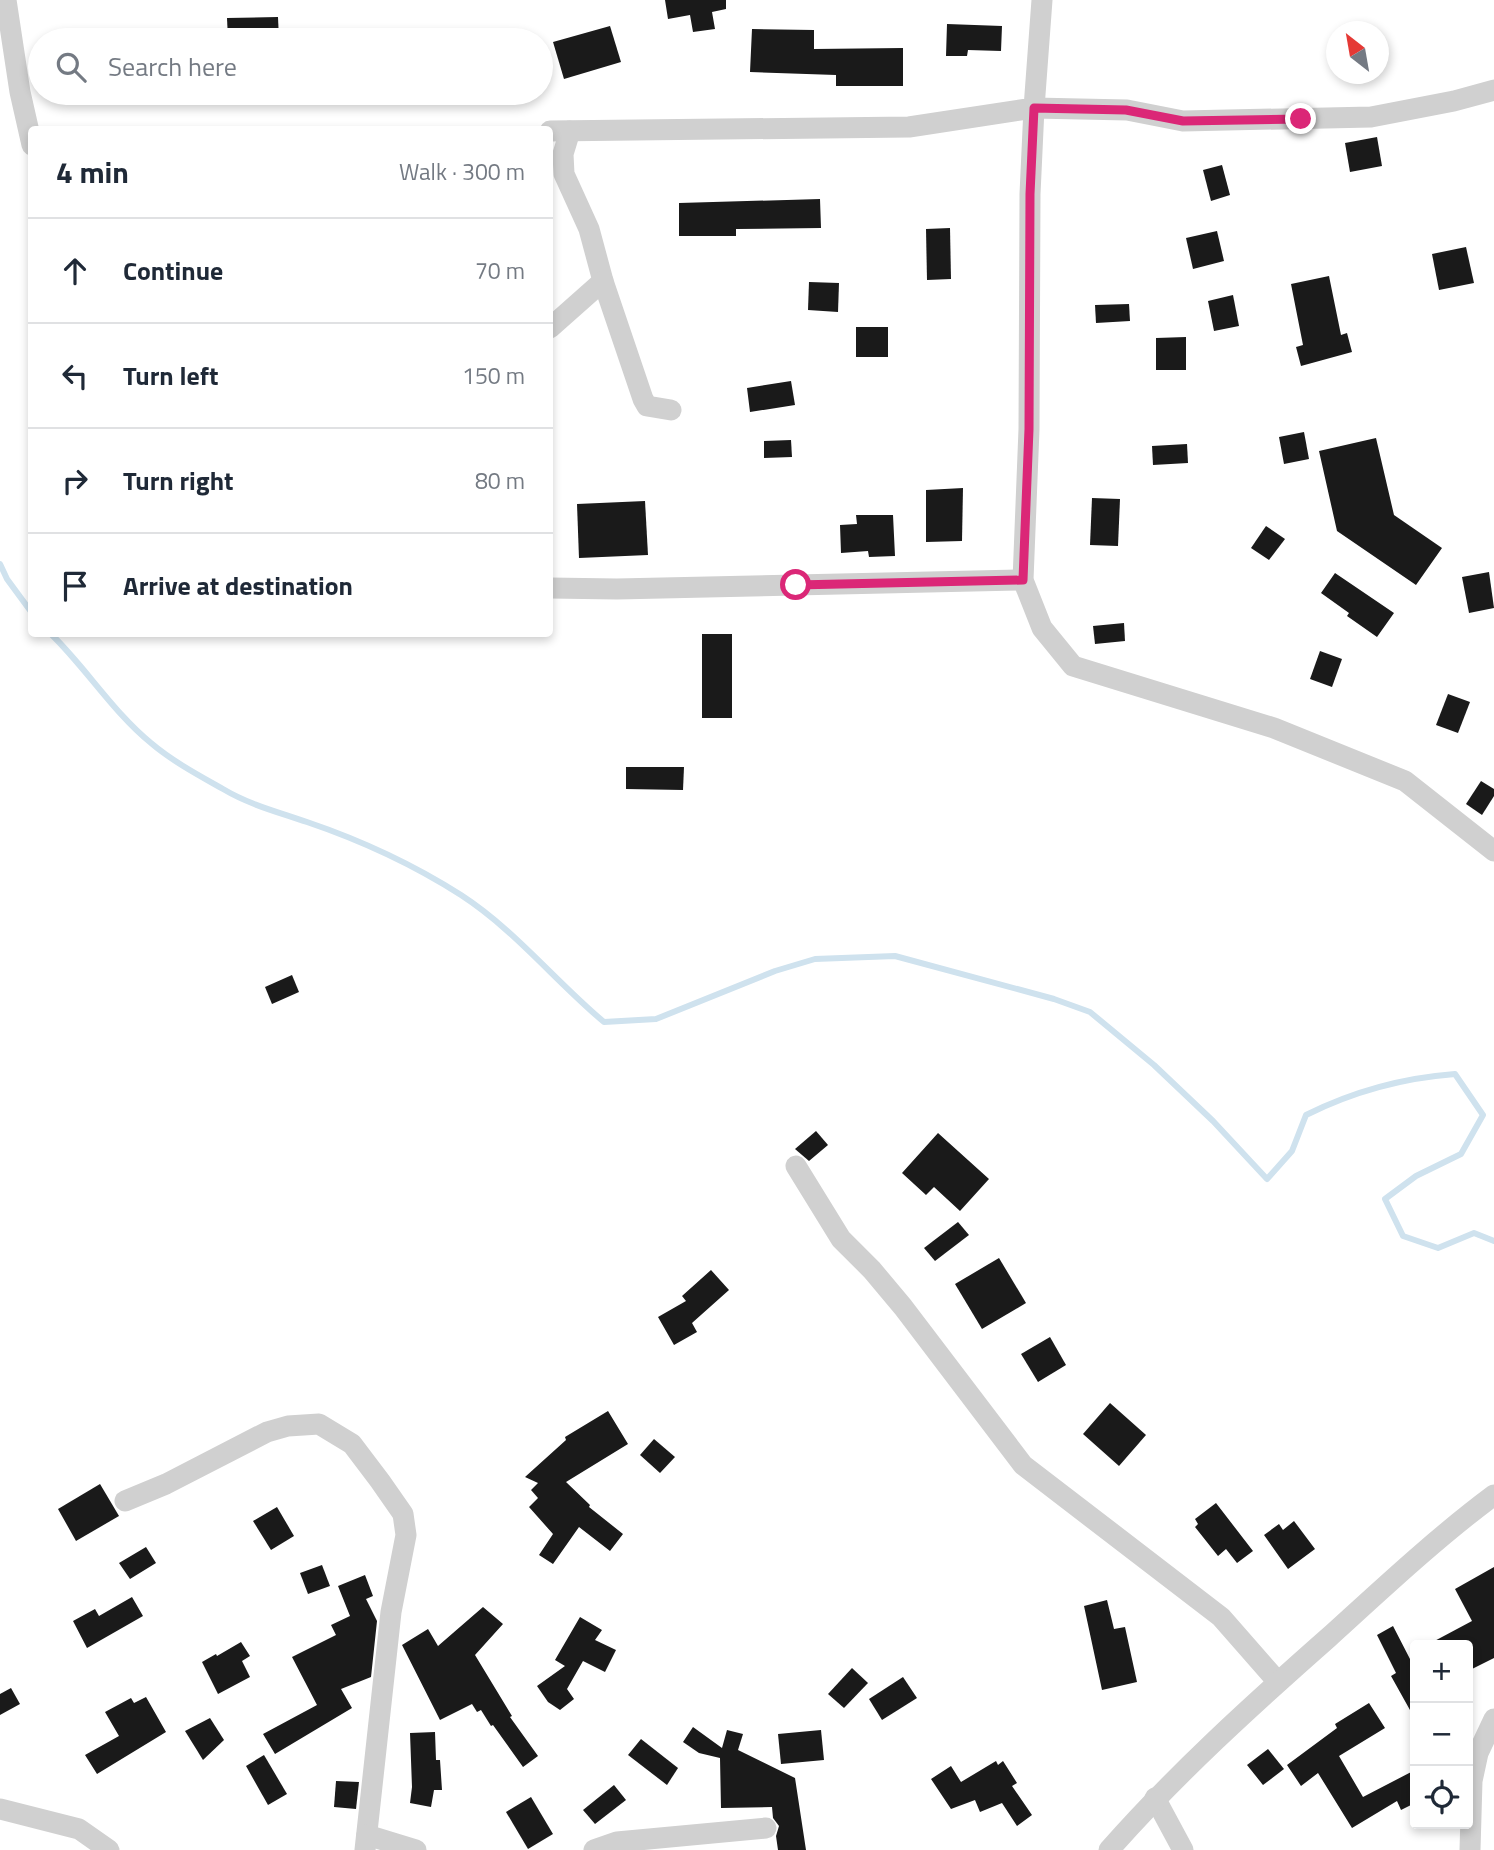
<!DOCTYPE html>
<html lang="en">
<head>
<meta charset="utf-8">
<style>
  body { margin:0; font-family:"Titillium Web",sans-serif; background:#f2f2f3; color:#1f2937 }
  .controls { position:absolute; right:21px; bottom:21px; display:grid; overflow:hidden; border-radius:7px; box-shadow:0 4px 10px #0003 }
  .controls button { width:63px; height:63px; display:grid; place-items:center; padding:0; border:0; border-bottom:2px solid #e0e1e3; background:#fff; color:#1f2937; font:35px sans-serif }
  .compass { position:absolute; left:1326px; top:21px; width:63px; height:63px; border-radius:50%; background:#fff; box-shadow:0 4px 10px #0003; rotate:329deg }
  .stop { position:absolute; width:21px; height:21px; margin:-16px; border:5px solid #db2777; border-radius:50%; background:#fff }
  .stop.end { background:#db2777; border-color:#fff; box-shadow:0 2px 7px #0008 }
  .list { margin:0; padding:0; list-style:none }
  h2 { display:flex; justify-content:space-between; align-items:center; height:91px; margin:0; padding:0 28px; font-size:30px }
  h2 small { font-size:23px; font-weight:400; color:#747a83 }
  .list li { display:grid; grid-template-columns:46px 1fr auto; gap:21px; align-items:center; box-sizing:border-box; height:105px; padding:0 28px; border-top:2px solid #e0e1e3 }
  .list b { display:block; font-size:26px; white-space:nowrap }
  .list em { font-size:23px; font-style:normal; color:#747a83 }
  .icon { flex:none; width:38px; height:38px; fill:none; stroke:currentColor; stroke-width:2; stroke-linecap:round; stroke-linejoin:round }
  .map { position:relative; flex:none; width:1494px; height:1850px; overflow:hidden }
  .search { position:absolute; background:#fff; box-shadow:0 4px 10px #0003; left:28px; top:28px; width:525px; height:77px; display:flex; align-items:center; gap:18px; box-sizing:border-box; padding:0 24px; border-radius:38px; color:#747a83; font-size:26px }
  .panel { position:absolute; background:#fff; box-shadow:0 4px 10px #0003; left:28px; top:126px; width:525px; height:511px; border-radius:7px }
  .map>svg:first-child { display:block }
</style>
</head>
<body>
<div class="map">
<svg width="1494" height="1850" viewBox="0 0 1494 1850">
  <rect width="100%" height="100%" fill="#fff"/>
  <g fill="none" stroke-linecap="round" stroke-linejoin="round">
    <!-- stream -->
    <g stroke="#cfe2ee" stroke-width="6">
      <polyline points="0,564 7,579 32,613"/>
      <path d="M 51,634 C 86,668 113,712 151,743 C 172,761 200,776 223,789 C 250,805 278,812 307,822 C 360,840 414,865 461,895 C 515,930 555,981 604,1022 L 656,1019 L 775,971 L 815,959 L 895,956 L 1054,999 L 1090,1012 L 1154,1065 L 1213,1121 L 1267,1179 L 1292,1151 L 1306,1115 C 1354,1091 1402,1078 1455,1074 L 1483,1115 L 1461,1154 L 1416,1176 L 1385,1199 L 1403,1236 L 1438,1248 L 1474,1233 L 1494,1241"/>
    </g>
  </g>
  <!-- building -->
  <g fill="#1a1a1a">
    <polygon points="665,0 726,0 726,9 712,12 715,29 693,32 690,15 668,19"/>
    <polygon points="278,17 279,40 228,40 227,18"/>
    <polygon points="947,24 1002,26 1001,51 968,50 967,56 946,56"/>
    <polygon points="610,26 621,62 564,79 553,42"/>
    <polygon points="752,29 814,30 814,49 903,48 903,86 836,86 836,75 750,72"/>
    <polygon points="1377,137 1382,166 1350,172 1345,143"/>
    <polygon points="1222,165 1230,195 1211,201 1203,170"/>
    <polygon points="820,199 821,228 736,229 736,236 679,236 679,203"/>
    <polygon points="950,228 951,279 927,280 926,229"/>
    <polygon points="1217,231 1224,261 1193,269 1186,238"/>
    <polygon points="1466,247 1474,283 1439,290 1432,254"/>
    <polygon points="1329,276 1341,335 1347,333 1352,352 1301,366 1296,347 1303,345 1291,284"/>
    <polygon points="809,282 839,283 838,312 808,310"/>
    <polygon points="1233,295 1239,326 1214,331 1208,301"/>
    <polygon points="1129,304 1130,321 1096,323 1095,305"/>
    <rect x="856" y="327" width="32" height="30"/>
    <polygon points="1186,337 1186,370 1156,370 1156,338"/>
    <polygon points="791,381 795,405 750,412 747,388"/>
    <polygon points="1304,432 1309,459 1284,464 1279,437"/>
    <polygon points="1376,438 1394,515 1442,548 1416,585 1337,531 1319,451"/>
    <polygon points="791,440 792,457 764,458 764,441"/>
    <polygon points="1187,444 1188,463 1153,465 1152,446"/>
    <polygon points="963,488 962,541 926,542 926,490"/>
    <polygon points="1092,498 1120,499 1118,546 1090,545"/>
    <polygon points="645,501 648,555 579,558 577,504"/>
    <polygon points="856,515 893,515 895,556 869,557 868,551 841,553 840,525 857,524"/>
    <polygon points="1266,526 1285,539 1269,560 1251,548"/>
    <polygon points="1489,572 1494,608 1469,613 1462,577"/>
    <polygon points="1335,573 1394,613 1377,637 1347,616 1349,613 1321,593"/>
    <polygon points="1124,623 1125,641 1095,644 1093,626"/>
    <rect x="702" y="634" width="30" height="84"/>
    <polygon points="1320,651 1342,659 1332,687 1310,679"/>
    <polygon points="1448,694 1470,702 1458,733 1436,725"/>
    <polygon points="626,767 684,767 683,790 626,789"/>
    <polygon points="1481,781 1494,789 1494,796 1482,815 1466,804"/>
    <polygon points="292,975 299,992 272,1004 265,987"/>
    <polygon points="816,1131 828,1145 809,1161 795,1149"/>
    <polygon points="938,1133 989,1179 960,1211 934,1187 926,1195 902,1173"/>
    <polygon points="958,1222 969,1235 935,1261 924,1248"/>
    <polygon points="999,1258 1026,1303 982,1329 955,1284"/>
    <polygon points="711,1270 729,1290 692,1323 697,1332 674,1345 658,1317 686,1301 682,1296"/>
    <polygon points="1050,1337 1066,1365 1038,1382 1021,1354"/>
    <polygon points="1110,1403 1146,1435 1119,1466 1083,1434"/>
    <polygon points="608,1411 628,1444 566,1482 590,1505 589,1507 623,1534 610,1551 579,1527 553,1564 539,1555 553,1534 529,1507 538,1498 531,1490 538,1483 525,1477 566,1440 565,1437"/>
    <polygon points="654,1439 675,1457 660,1473 640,1455"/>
    <polygon points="100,1484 119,1516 76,1541 58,1509"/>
    <polygon points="1216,1503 1253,1551 1237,1563 1226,1549 1218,1556 1195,1527 1198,1524 1195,1519"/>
    <polygon points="277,1507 294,1536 271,1550 253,1521"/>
    <polygon points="1294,1521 1315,1549 1288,1569 1264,1535 1279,1524 1283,1530"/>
    <polygon points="146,1547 156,1563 130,1579 119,1563"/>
    <polygon points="322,1565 330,1586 308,1594 300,1573"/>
    <polygon points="1494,1567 1494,1658 1468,1671 1468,1645 1427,1645 1472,1621 1455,1589"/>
    <polygon points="365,1575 373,1596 366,1599 377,1621 371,1677 341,1689 352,1708 275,1754 263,1734 317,1705 292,1657 336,1635 331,1625 350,1616 338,1586"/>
    <polygon points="132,1597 143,1616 87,1648 73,1621 95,1609 99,1616"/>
    <polygon points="1107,1600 1114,1629 1125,1627 1137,1682 1102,1690 1084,1606"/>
    <polygon points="483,1607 503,1624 475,1655 512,1716 510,1717 538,1756 523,1767 493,1725 491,1726 481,1710 477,1712 472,1704 440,1720 402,1645 428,1629 438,1646"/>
    <polygon points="580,1617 602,1630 595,1640 616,1650 605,1672 583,1661 567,1689 574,1699 560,1710 548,1702 537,1686 565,1666 555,1660"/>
    <polygon points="1393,1626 1410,1659 1415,1656 1415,1719 1391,1676 1396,1673 1377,1635"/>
    <polygon points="241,1642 250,1656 242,1661 250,1677 218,1694 202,1662 216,1654 217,1656"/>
    <polygon points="852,1668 868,1683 844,1708 828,1694"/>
    <polygon points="903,1677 917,1698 882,1720 869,1699"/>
    <polygon points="11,1688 20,1704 0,1715 0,1694"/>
    <polygon points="146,1697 166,1732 97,1774 85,1755 119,1736 105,1712 131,1698 134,1703"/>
    <polygon points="1369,1703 1385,1728 1339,1756 1363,1797 1415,1770 1415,1803 1401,1810 1397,1801 1352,1828 1318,1773 1301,1786 1287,1765 1337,1728 1335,1724"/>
    <polygon points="210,1718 224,1740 203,1760 185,1731"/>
    <polygon points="693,1727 722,1748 727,1730 743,1734 738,1750 795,1778 806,1850 778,1850 776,1836 779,1826 773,1818 772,1807 721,1808 720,1758 699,1753 683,1742"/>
    <polygon points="821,1730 824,1760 781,1764 778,1734"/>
    <polygon points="435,1732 436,1760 440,1760 442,1790 434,1790 431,1807 410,1803 412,1787 410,1733"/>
    <polygon points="641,1739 678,1768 667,1785 628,1755"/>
    <polygon points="1268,1749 1284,1769 1263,1785 1247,1765"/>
    <polygon points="264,1755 287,1794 268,1805 246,1766"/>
    <polygon points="996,1761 998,1765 1003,1761 1017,1783 1012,1786 1032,1815 1017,1826 1002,1803 980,1812 975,1800 951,1809 931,1779 951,1766 961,1782"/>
    <polygon points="336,1781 359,1782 356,1809 334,1807"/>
    <polygon points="614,1785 626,1800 595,1824 583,1810"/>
    <polygon points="531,1797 553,1834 528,1849 506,1812"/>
  </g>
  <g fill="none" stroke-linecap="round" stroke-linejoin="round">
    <!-- minor -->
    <g stroke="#d0d0d0" stroke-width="21">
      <polyline points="6,0 20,92 32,145"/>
      <polyline points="1494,90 1454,101 1371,117 1183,121 1127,110 1034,108 1030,194 1029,429 1023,580 1042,628 1073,666 1274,728 1405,781 1494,851"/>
      <polyline points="550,131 909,127 1034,108 1042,0"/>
      <polyline points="570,131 563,154 564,174 589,229 603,281 643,399 647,406 671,410"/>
      <polyline points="550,328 603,281"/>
      <polyline points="550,588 617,589 1023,580"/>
      <polyline points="796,1166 841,1239 872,1270 903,1307 1023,1465 1221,1617 1278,1682"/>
      <polyline points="125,1501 166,1484 267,1432 288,1426 319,1424 352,1444 380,1481 403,1514 406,1535 391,1612 365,1850"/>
      <polyline points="1155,1798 1183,1850"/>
      <polyline points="0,1809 79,1829 109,1850"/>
      <polyline points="367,1835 416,1850"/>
      <polyline points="594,1850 617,1842 766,1828"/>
      <path d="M 1109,1850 C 1176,1774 1252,1705 1328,1638 C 1382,1589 1435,1539 1494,1495"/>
      <polyline points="1470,1850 1472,1781 1478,1753 1494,1719"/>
    </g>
  </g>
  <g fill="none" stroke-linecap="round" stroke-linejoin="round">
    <!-- route -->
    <polyline stroke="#db2777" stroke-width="9" points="796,585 1023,580 1029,429 1030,194 1034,108 1126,110 1183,121 1301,119"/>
  </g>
</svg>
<div class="controls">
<button>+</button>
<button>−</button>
<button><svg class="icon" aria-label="locate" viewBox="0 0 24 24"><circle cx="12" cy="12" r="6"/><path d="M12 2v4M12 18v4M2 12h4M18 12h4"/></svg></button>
</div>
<svg class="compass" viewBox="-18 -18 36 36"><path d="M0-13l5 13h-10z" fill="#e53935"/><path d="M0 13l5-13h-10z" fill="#747a83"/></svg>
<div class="stop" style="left:796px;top:585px"></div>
<div class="stop end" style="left:1301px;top:119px"></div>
<div class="search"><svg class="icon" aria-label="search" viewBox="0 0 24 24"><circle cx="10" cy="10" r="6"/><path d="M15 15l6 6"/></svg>Search here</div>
<section class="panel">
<h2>4 min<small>Walk · 300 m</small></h2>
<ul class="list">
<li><svg class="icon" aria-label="ahead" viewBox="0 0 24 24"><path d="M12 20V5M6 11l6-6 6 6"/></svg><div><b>Continue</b></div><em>70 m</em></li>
<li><svg class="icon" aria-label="left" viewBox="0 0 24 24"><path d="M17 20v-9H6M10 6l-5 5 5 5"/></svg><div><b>Turn left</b></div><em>150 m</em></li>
<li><svg class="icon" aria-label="right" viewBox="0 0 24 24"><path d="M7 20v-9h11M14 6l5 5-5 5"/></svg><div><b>Turn right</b></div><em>80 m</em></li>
<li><svg class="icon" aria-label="arrive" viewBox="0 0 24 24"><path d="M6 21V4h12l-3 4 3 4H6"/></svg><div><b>Arrive at destination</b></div></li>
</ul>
</section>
</div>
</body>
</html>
